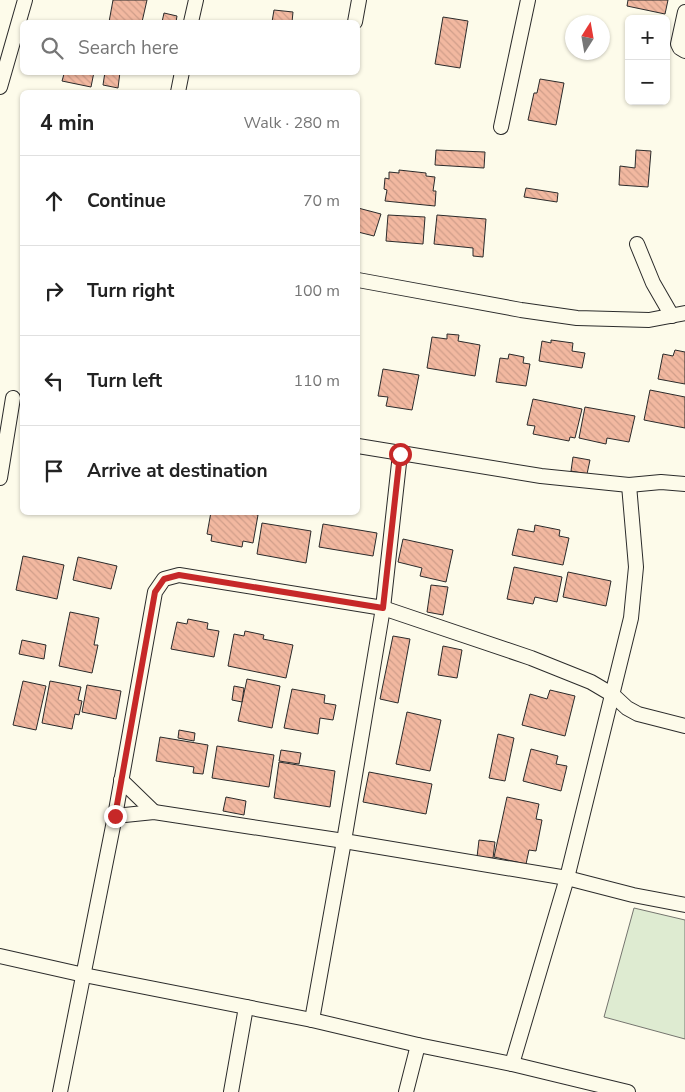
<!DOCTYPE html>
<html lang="en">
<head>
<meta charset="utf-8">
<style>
  body { margin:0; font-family:"Nunito Sans",sans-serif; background:#f6f6f6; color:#222 }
  .controls { position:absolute; right:15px; top:15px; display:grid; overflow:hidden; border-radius:8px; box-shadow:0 1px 4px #0004 }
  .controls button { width:45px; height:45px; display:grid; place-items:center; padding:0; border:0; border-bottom:1px solid #e0e0e0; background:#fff; color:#222; font:25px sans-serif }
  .compass { position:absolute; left:565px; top:15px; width:45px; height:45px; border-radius:50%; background:#fff; box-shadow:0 1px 4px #0004; rotate:11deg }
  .stop { position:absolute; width:15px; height:15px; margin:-11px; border:4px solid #c62828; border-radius:50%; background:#fff }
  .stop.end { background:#c62828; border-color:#fff; box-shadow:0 1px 5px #0008 }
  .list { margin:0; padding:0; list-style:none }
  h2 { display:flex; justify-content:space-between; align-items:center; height:65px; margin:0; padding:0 20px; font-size:21px }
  h2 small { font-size:16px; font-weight:400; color:#767676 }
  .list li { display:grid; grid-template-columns:32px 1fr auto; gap:15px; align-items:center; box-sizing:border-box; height:90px; padding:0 20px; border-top:1px solid #e0e0e0 }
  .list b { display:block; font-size:19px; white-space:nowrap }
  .list em { font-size:16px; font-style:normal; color:#767676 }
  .icon { flex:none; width:28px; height:28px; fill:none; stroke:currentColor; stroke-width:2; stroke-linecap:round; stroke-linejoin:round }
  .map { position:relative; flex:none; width:685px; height:1092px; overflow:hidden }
  .search { position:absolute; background:#fff; box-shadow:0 1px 4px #0004; left:20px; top:20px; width:340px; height:55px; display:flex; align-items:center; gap:12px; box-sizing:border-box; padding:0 18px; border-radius:8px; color:#767676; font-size:19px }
  .panel { position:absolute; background:#fff; box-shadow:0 1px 4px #0004; left:20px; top:90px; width:340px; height:425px; border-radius:8px }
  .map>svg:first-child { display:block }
</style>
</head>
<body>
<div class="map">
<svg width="685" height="1092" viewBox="0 0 685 1092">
  <defs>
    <pattern id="building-back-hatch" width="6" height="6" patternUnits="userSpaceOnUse" patternTransform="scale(1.25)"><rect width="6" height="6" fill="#f2b8a0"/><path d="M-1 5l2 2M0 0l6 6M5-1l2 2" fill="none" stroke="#d09e8a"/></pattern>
  </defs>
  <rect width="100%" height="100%" fill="#fdfbea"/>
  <!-- pitch -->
  <polygon fill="#deebd1" stroke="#74746e" points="634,908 685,920 685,1039 604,1017"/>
  <!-- building -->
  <g fill="url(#building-back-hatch)" stroke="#2b2b2b">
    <polygon points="113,0 147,0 142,22 109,22"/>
    <polygon points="628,0 668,0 665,14 627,6"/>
    <polygon points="274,10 293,12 292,22 272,22"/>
    <polygon points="164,13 177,16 176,22 162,22"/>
    <polygon points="443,17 468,21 460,68 435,64"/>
    <polygon points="94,72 91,87 62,81 64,74 60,73"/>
    <polygon points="105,72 120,72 118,88 103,85"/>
    <polygon points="540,79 564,83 556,125 528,120 534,93 537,93"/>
    <polygon points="436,150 485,152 484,168 435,165"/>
    <polygon points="636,150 651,151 648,187 619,185 620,166 635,168"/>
    <polygon points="399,170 426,173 426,176 435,177 433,191 436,191 435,206 385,201 387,190 384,189 385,178 389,179 389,172 399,173"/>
    <polygon points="526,188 558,193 557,202 524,197"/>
    <polygon points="358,208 381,214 374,236 358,232"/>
    <polygon points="388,215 425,217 423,244 386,241"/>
    <polygon points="437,215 486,219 483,257 473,256 473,248 434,244"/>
    <polygon points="447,334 459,335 458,341 480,345 475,376 427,368 432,337 447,339"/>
    <polygon points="551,340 573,343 572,351 585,353 582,368 539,361 542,341 551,343"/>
    <polygon points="675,350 685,352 685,384 658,379 663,354 673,356"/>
    <polygon points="509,354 524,357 523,363 530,364 526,386 496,382 500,358 508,359"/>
    <polygon points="383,369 419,375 412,410 386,406 388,397 378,396"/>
    <polygon points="650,390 685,397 685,428 644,420"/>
    <polygon points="533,399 582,409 575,438 570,437 569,441 533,434 535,426 527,425"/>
    <polygon points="585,407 635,416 629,442 607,438 606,444 579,438"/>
    <polygon points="573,457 590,460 587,474 571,471"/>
    <polygon points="211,512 246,512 258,515 253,543 243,541 242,547 211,541 212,535 207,534"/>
    <polygon points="262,523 311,531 306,563 257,554"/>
    <polygon points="323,524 377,533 373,556 319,547"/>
    <polygon points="535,525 560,530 559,536 569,538 563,565 512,555 518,529 534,532"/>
    <polygon points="403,539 453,550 446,582 420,576 422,568 398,562"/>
    <polygon points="23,556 64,565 57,599 16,590"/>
    <polygon points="78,557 117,566 111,589 73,580"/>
    <polygon points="514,567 562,577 557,602 535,597 533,604 507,599"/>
    <polygon points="568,572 611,581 606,606 563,597"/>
    <polygon points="431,585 448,587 443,615 427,612"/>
    <polygon points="70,612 99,618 94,645 98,645 92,673 59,666"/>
    <polygon points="188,619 208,623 207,629 219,631 214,657 171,649 177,622 187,624"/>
    <polygon points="245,631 264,635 263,639 293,645 286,678 228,666 234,634 244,636"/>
    <polygon points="393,636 410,639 398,703 380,699"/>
    <polygon points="22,640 46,645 44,659 19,654"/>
    <polygon points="443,646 462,650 457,678 438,675"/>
    <polygon points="247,679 280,686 272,728 238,721"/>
    <polygon points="23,681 46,686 36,730 13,725"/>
    <polygon points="50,681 81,687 78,700 82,701 79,715 75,714 72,729 42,723"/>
    <polygon points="87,685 121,691 116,719 82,712"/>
    <polygon points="234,686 244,688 242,702 232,700"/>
    <polygon points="292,689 325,695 324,703 336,705 333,720 320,718 318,734 284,728"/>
    <polygon points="550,690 575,696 565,736 522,725 530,694 547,699"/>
    <polygon points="407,712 441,720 430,771 396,764"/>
    <polygon points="179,730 195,733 194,741 178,738"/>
    <polygon points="498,734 514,738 505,781 489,778"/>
    <polygon points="160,737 208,745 203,774 193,773 194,767 156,761"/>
    <polygon points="217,746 274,755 269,787 212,778"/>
    <polygon points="531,749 558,756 556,764 567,766 561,791 523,781"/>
    <polygon points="281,750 301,753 299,764 279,761"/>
    <polygon points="279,762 335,771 330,807 274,798"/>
    <polygon points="369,772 432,784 426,814 363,802"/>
    <polygon points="226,797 246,801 244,815 223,811"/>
    <polygon points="507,797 539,804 536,819 542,820 536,851 529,850 526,864 494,857"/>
    <polygon points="479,840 495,842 493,858 477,857"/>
  </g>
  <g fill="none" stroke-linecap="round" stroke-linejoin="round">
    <defs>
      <g id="minor">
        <polyline points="685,12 678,44 680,48 685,51"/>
        <polyline points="191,22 196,0"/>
        <polyline points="355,22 359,0"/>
        <polyline points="0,87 25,0"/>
        <polyline points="178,92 182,72"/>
        <polyline points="501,127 528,0"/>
        <polyline points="637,244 653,283 672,316"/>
        <polyline points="358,280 521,310 577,318 649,320 685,313"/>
        <polyline points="358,446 541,476 629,485 661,482 685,484"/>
        <polyline points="0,478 13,398"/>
        <polyline points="121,780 154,812"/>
        <polyline points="115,816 154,812 344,841 567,878 633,895 685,905"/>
        <polyline points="0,956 84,975 312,1020 418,1045 512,1064 628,1092"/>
        <polyline points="312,1020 344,841 383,608 400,454"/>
        <polyline points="512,1064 567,878 631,618 636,567 629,485"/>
        <polyline points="60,1092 115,816 155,592 164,579 179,575 383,608 531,658 591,682 613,695 627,708 638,714 685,726"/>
        <polyline points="231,1092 246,1007"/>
        <polyline points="406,1092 418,1045"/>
      </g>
    </defs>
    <!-- minor casing -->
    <use href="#minor" stroke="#2b2b2b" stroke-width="16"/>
    <!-- minor -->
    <use href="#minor" stroke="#fdfbea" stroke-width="14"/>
  </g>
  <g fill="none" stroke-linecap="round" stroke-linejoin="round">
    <!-- route -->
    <polyline stroke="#c62828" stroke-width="6" points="115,816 155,592 164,579 179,575 383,608 400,454"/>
  </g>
</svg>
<div class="controls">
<button>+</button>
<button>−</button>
</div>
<svg class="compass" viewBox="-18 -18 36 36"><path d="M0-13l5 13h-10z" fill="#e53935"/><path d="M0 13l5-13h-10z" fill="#767676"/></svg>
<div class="stop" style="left:400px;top:454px"></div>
<div class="stop end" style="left:115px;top:816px"></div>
<div class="search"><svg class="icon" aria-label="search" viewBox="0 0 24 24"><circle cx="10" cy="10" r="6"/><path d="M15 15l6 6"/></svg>Search here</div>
<section class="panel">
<h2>4 min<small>Walk · 280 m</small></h2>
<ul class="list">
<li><svg class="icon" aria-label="ahead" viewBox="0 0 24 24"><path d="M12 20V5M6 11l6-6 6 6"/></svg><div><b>Continue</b></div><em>70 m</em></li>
<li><svg class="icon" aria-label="right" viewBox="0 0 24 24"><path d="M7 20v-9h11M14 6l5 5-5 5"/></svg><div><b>Turn right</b></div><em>100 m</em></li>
<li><svg class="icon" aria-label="left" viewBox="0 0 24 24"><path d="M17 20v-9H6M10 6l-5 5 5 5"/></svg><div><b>Turn left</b></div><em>110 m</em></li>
<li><svg class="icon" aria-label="arrive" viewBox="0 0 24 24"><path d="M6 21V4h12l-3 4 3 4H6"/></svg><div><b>Arrive at destination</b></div></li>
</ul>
</section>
</div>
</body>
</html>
